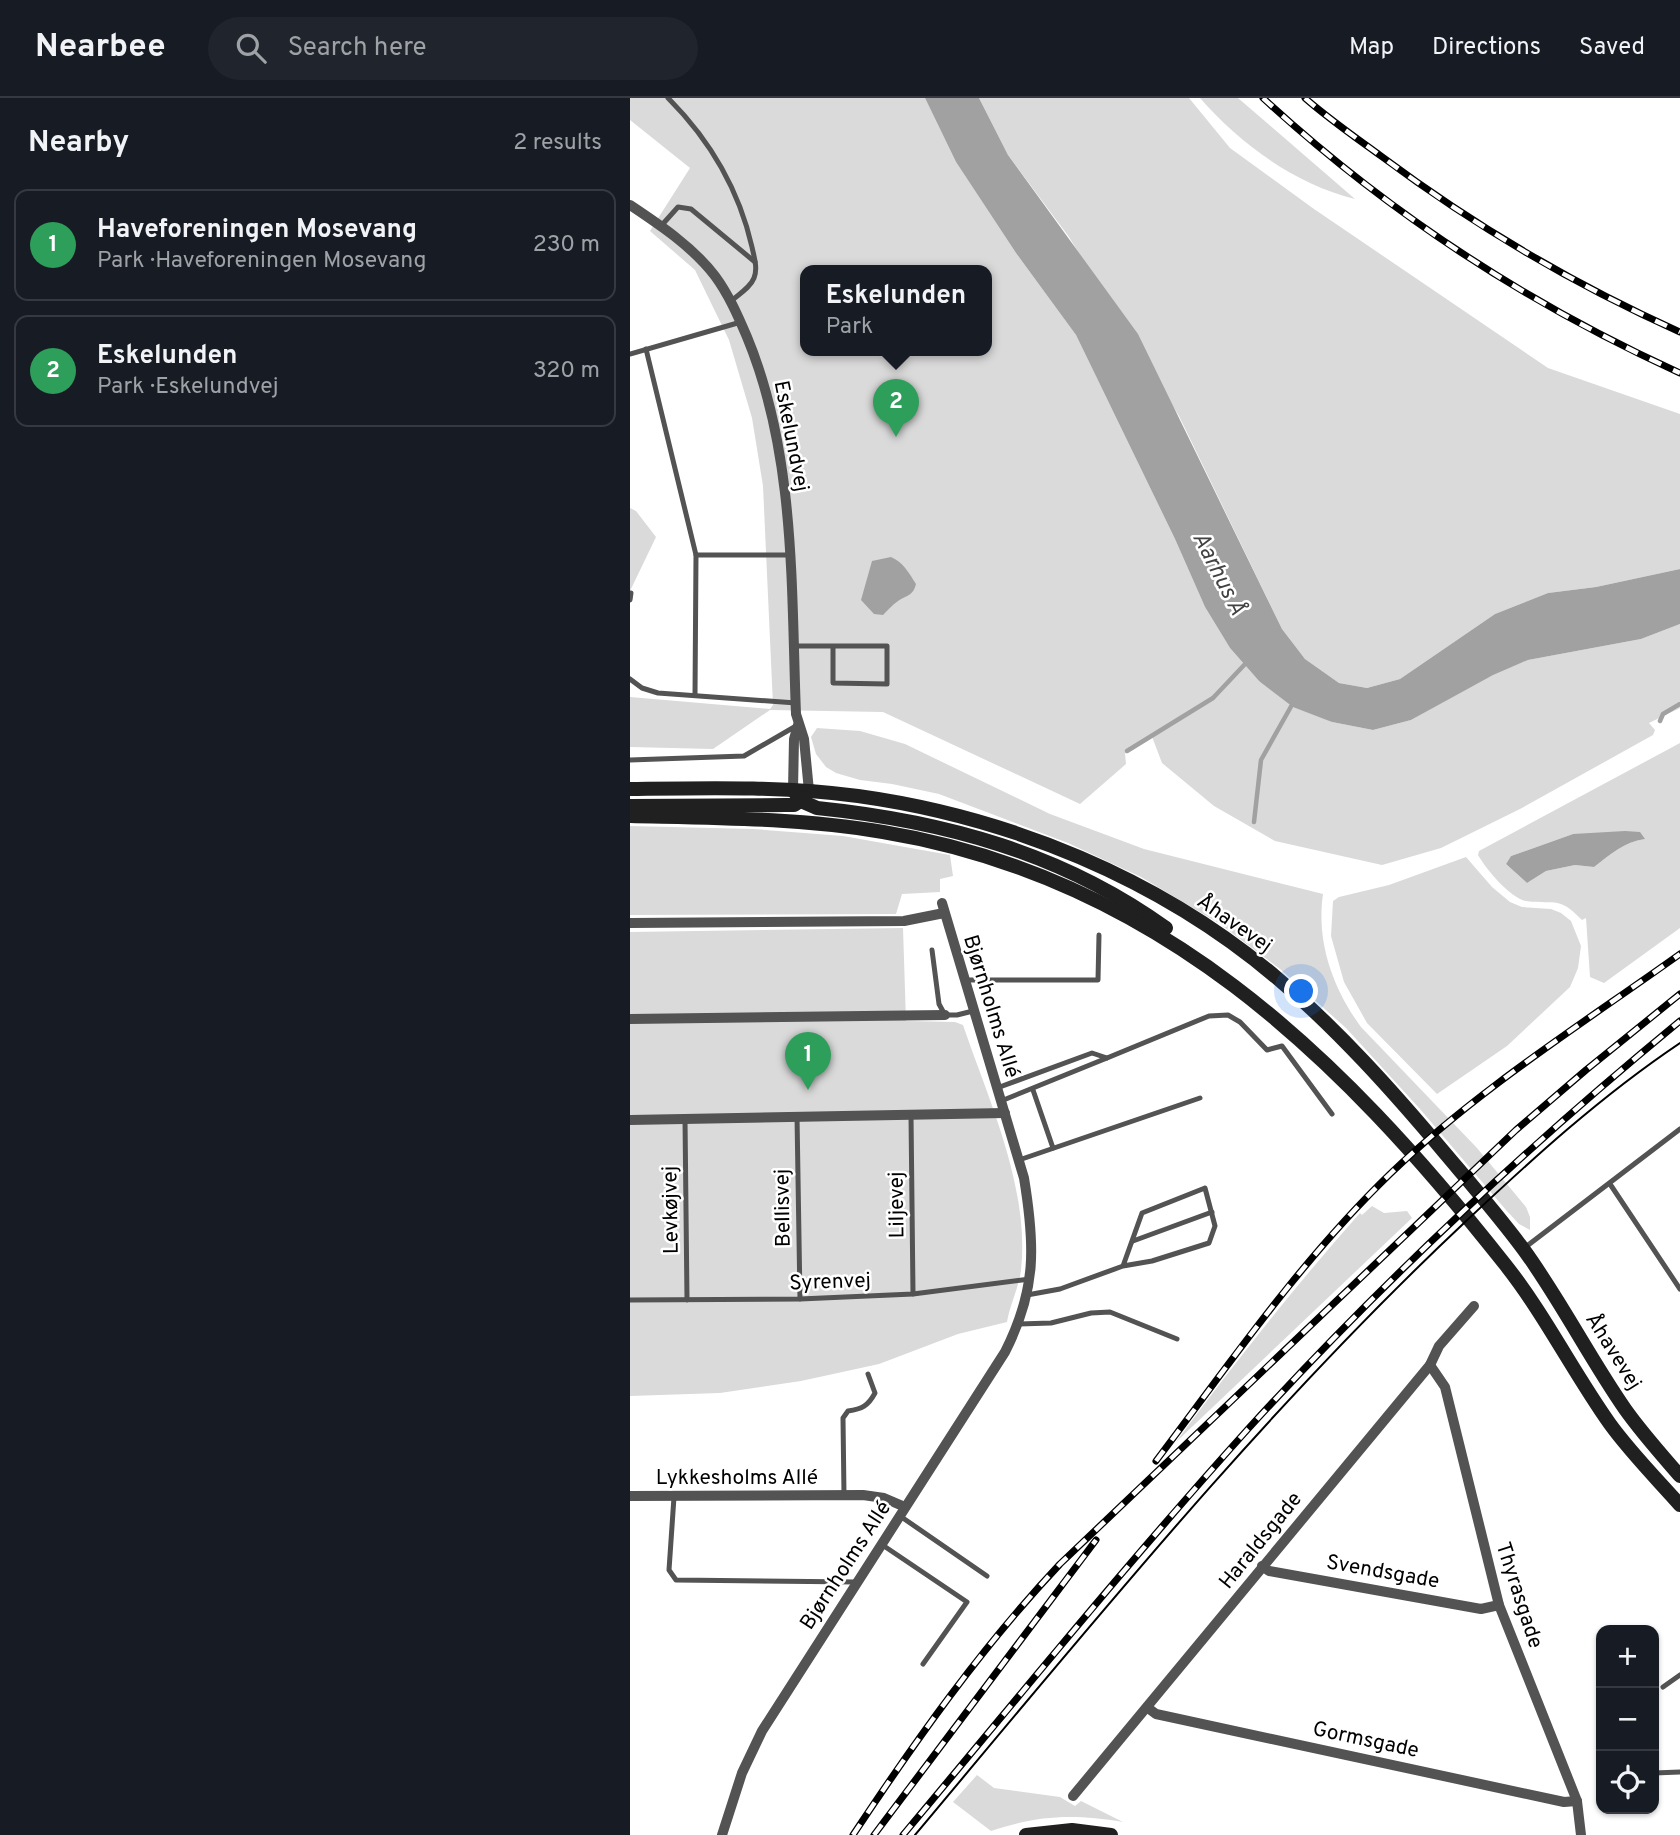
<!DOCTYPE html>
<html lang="en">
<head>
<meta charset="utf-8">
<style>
  body { margin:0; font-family:Overpass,sans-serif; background:#20242c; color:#f1f3f6 }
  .controls { position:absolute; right:21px; bottom:21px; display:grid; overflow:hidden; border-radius:14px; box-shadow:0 2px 5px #0004 }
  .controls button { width:63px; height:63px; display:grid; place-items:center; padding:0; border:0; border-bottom:2px solid #363941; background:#171b24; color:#f1f3f6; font:35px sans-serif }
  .you { position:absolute; left:672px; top:894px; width:24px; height:24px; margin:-18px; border:5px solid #fff; border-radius:50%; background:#1a73e8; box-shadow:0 0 0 10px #1a73e833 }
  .badge { display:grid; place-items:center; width:46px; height:46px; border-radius:50%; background:#2563eb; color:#fff; font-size:23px; font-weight:700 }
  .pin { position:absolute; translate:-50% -58px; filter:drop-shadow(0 2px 4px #0008) }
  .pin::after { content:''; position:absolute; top:37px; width:24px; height:21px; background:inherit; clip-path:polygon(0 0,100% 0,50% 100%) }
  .popup { position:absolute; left:170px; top:167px; width:192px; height:91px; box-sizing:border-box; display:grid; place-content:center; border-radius:14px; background:#171b24; filter:drop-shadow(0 2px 5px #0005); font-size:23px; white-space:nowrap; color:#9ea1a6 }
  .popup b { font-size:26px; color:#f1f3f6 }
  .popup::after { content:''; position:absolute; left:50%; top:100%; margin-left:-14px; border:14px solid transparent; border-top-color:#171b24 }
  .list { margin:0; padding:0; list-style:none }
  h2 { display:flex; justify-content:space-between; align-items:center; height:91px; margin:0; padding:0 28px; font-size:30px }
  h2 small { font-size:23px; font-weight:400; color:#9ea1a6 }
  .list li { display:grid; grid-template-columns:46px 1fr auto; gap:21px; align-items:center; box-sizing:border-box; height:112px; margin:0 14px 14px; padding:0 14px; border:2px solid #363941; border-radius:14px }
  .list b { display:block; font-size:26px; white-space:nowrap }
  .list p { margin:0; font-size:23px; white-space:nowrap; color:#9ea1a6 }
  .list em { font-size:23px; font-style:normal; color:#9ea1a6 }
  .icon { flex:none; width:38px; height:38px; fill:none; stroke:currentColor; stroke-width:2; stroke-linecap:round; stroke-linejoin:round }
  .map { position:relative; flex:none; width:1050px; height:1737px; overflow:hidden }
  header { display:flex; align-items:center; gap:42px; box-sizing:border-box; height:98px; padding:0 35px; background:#171b24; border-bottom:2px solid #363941 }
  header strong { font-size:33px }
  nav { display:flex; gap:38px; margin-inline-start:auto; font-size:24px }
  .search { width:490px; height:63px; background:#20242c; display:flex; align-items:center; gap:18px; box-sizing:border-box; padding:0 24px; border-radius:38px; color:#9ea1a6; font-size:26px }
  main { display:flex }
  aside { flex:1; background:#171b24 }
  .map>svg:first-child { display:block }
</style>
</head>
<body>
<header>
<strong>Nearbee</strong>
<div class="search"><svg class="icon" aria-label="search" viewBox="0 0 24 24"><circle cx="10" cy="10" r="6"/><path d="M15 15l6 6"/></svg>Search here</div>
<nav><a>Map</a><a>Directions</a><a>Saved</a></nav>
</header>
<main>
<aside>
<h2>Nearby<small>2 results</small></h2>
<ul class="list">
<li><span class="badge" style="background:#2e9e5b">1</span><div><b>Haveforeningen Mosevang</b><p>Park · Haveforeningen Mosevang</p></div><em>230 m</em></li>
<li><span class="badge" style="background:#2e9e5b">2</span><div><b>Eskelunden</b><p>Park · Eskelundvej</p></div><em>320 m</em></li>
</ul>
</aside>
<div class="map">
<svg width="1050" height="1737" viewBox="0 0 1050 1737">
  <rect width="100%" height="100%" fill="#fff"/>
  <!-- green -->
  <g fill="#dadada" fill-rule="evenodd">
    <path d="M 0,0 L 295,0 L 326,64 L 386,155 L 446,237 L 545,441 L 575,509 L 600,550 L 629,583 L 702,624 L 743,632 L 781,622 L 863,576 L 898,562 L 1011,541 L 1050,526 L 1050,610 L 1019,625 L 1025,632 L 1023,637 L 890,711 L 811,750 L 752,767 L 645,743 L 584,708 L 532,665 L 521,636 L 495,655 L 496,666 L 450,706 L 253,614 L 140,612 L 83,651 L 0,649 L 0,599 L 140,611 L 143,607 L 133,388 L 122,320 L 99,242 L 65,172 L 20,133 L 60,70 L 0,22 ZM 175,173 L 357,173 L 357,253 L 175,253 Z"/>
    <polygon points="349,0 559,0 600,50 684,111 918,270 1050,316 1050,471 966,489 918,495 865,516 770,581 737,590 709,585 675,561 652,531 549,318 439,139 378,57"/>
    <path d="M 570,0 L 608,0 L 725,101 C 665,86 610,46 570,0 Z"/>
    <polygon points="0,410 6,413 26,439 0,493"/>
    <path d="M 187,630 L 230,633 L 275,646 L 420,716 L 514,751 L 693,796 C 686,844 703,891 731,929 L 847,1050 L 896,1109 L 900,1119 L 900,1132 L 889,1126 L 876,1112 L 790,1011 L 716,930 L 650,871 L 590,826 L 511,779 L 438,745 L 309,696 L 262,686 L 230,682 L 206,675 L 196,669 L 186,656 L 181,639 Z"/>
    <path d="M 1050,645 L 1050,830 L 974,885 L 960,879 L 956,820 L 952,822 C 928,797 925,807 896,803 C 880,800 856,771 848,757 L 849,753 ZM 943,736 L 1015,741 C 994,744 981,756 964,769 L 945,767 L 916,773 L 897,785 L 876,766 L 881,758 Z"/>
    <polygon points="0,728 123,731 213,738 320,757 323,778 310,781 310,794 272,796 266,816 0,817"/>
    <polygon points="836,759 862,789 880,804 892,809 921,811 931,815 941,823 951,848 948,870 940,889 877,948 807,996 737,925 714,884 701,838 703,803 709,799 759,787"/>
    <path d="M 273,830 L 276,923 L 325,924 L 333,927 C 359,1003 400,1091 391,1172 C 389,1189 380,1206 377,1224 L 328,1236 L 249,1266 L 171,1283 L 90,1295 L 0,1298 L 0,834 Z"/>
    <path d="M 742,1108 L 754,1115 L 777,1113 L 782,1120 L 546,1344 C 604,1266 665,1188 730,1115 L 732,1117 Z"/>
    <path d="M 347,1677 L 364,1690 L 430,1699 L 445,1708 L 451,1703 L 493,1724 C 443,1716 409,1717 361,1733 L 323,1704 Z"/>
  </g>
  <!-- water -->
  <g fill="#a1a1a1">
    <polygon points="295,0 349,0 378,57 508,236 652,531 675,561 709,585 737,590 770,581 865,516 918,495 966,489 1050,471 1050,526 1011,541 898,562 863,577 781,622 743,632 702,624 663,609 629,583 600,550 575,509 545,441 446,237 386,155 326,64"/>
    <path d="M 261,459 C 273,464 279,475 286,486 C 283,498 277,497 268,503 C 262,507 258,512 253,517 L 244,516 L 231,502 L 242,463 Z"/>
    <path d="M 995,733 L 1010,734 L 1015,741 C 994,744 981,756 964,769 L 945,767 L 916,773 L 897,785 L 876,766 L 881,758 L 943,736 Z"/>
  </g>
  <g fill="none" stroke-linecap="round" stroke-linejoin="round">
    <!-- stream -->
    <g stroke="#a1a1a1" stroke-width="4.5">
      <polyline points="1030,623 1033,616 1050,606"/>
      <polyline points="497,653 583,600 616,565"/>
      <polyline points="624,724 631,662 663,605"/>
    </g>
    <!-- lane -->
    <g stroke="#535353" stroke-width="5">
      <path d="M 38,0 C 79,41 109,92 122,149 C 124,159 128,170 124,180 C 120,190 109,196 101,203"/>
      <polyline points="31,128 48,109 61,111 125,164"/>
      <polyline points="16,251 66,457"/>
      <polyline points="0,256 111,224"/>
      <polyline points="0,502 1,495"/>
      <polyline points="163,548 257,548 257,586 203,585 203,549"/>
      <polyline points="0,581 12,590 28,595 166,605"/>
      <polyline points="65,597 66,457 159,457"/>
      <polyline points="0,662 114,658 166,628"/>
      <polyline points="302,852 309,906 315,917 327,917 343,913"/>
      <polyline points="334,882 468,882 469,837"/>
      <polyline points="367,990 462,955 477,960 579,918 598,917 610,924 637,952 652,948 702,1016"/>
      <polyline points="403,992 423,1050"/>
      <polyline points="371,1003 477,960"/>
      <polyline points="281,1017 283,1196"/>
      <polyline points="167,1018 170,1201"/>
      <polyline points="55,1021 57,1202"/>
      <polyline points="389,1062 570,1000"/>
      <polyline points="980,1086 1050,1191"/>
      <polyline points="503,1143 582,1114"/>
      <polyline points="893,1151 1050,1031"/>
      <polyline points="397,1197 430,1191 493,1168 522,1163 579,1145 585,1128 575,1090 512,1115 493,1168"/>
      <polyline points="0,1202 170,1201 283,1196 400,1181"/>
      <polyline points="389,1226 421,1225 461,1215 480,1214 547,1241"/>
      <path d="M 214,1397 L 213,1320 L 218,1313 C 232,1311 238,1308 245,1295 L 238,1276"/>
      <polyline points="44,1399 39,1472 46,1482 226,1484"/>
      <polyline points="270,1418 357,1478"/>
      <polyline points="251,1446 337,1504 293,1566"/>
      <polyline points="1033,1589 1050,1577"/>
      <polyline points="1024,1675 1050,1674"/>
    </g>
    <!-- street -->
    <g stroke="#535353" stroke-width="10">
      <path d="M 0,107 C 30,127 63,149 85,178 C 99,197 108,218 117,239 C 166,357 161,490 166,616 L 174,641 L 179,693"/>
      <polyline points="163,692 164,641 168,627"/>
      <polyline points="0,825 274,823 314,815"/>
      <polyline points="0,921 315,917"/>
      <polyline points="0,1022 375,1015"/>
      <polyline points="800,1267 815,1289 869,1507 947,1703 951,1737"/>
      <polyline points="0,1398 233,1397 254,1400 275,1409"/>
      <polyline points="632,1468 639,1473 851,1511 869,1507"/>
      <polyline points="518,1610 526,1616 934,1704 947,1703"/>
      <polyline points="443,1698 800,1267 809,1248 844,1208"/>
      <path d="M 92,1737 L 112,1675 L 132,1633 L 375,1254 C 407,1191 405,1147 394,1080 L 312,805"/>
    </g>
    <!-- secondary -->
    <g stroke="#202020" stroke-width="14">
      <path d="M 0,691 C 76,690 153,688 228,698 C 379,719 529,780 647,880 C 708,932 762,992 814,1054 C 841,1086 869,1118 894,1152 C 931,1203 959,1259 995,1311 C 1012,1335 1031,1356 1050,1378"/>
      <path d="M 163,692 L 171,703 L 187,710 C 314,723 432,755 536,830"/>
      <polyline points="0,708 156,707 164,707 175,700"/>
      <path d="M 0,718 C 84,720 170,720 253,734 C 526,779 709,956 874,1165 C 914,1215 943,1274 980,1326 C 1001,1355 1027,1381 1050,1407"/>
      <polyline points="396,1737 442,1732 481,1737"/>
    </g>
    <!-- tram -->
    <path stroke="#000" stroke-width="2" d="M 285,1737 C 461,1527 633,1314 833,1126 C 902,1061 971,998 1050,945"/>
    <defs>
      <g id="rail">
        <path d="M 633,0 C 757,114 896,205 1050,275"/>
        <path d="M 675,0 C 699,21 725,39 751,58 C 845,128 943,186 1050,234"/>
        <path d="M 526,1363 C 600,1265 671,1162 760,1076 C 847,992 952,926 1050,856"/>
        <path d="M 223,1737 C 286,1642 351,1550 430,1466 L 886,1032 L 956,972 L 1050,896"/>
        <polyline points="244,1737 466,1442"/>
        <path d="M 273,1737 C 387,1601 499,1463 618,1331 C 752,1184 897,1049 1050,923"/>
      </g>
    </defs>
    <!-- rail casing -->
    <use href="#rail" stroke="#000" stroke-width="7"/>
    <!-- rail -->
    <use href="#rail" stroke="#fff" stroke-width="4.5" stroke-dasharray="13" stroke-linecap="butt"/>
  </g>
  <g text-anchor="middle" stroke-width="5" stroke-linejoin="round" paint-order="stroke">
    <!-- street labels -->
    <g font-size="21" fill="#000" stroke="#fff">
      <text transform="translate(162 338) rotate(79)" y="7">Eskelundvej</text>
      <text transform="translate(605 825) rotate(35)" y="7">Åhavevej</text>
      <text transform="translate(362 908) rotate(73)" y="7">Bjørnholms Allé</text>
      <text transform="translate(266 1107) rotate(-91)" y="7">Liljevej</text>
      <text transform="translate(152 1110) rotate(-91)" y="7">Bellisvej</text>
      <text transform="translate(40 1112) rotate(-91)" y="7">Levkøjvej</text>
      <text transform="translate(200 1183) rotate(-2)" y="7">Syrenvej</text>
      <text transform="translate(984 1253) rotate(58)" y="7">Åhavevej</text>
      <text x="107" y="1386">Lykkesholms Allé</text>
      <text transform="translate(630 1442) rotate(-51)" y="7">Haraldsgade</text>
      <text transform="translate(215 1467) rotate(-57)" y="7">Bjørnholms Allé</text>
      <text transform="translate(753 1473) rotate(10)" y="7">Svendsgade</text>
      <text transform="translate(890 1497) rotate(72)" y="7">Thyrasgade</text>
      <text transform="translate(736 1641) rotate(12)" y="7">Gormsgade</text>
    </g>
    <!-- water labels -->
    <g font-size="23" font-style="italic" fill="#424242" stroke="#fff">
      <text transform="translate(590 475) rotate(63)" y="8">Aarhus Å</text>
    </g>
  </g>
</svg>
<div class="controls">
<button>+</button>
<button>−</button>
<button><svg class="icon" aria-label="locate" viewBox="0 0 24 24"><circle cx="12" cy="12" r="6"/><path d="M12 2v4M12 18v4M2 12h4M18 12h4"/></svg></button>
</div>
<div class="you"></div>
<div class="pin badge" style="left:178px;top:992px;background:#2e9e5b">1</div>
<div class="pin badge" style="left:266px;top:339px;background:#2e9e5b">2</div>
<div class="popup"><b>Eskelunden</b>Park</div>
</div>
</main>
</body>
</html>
